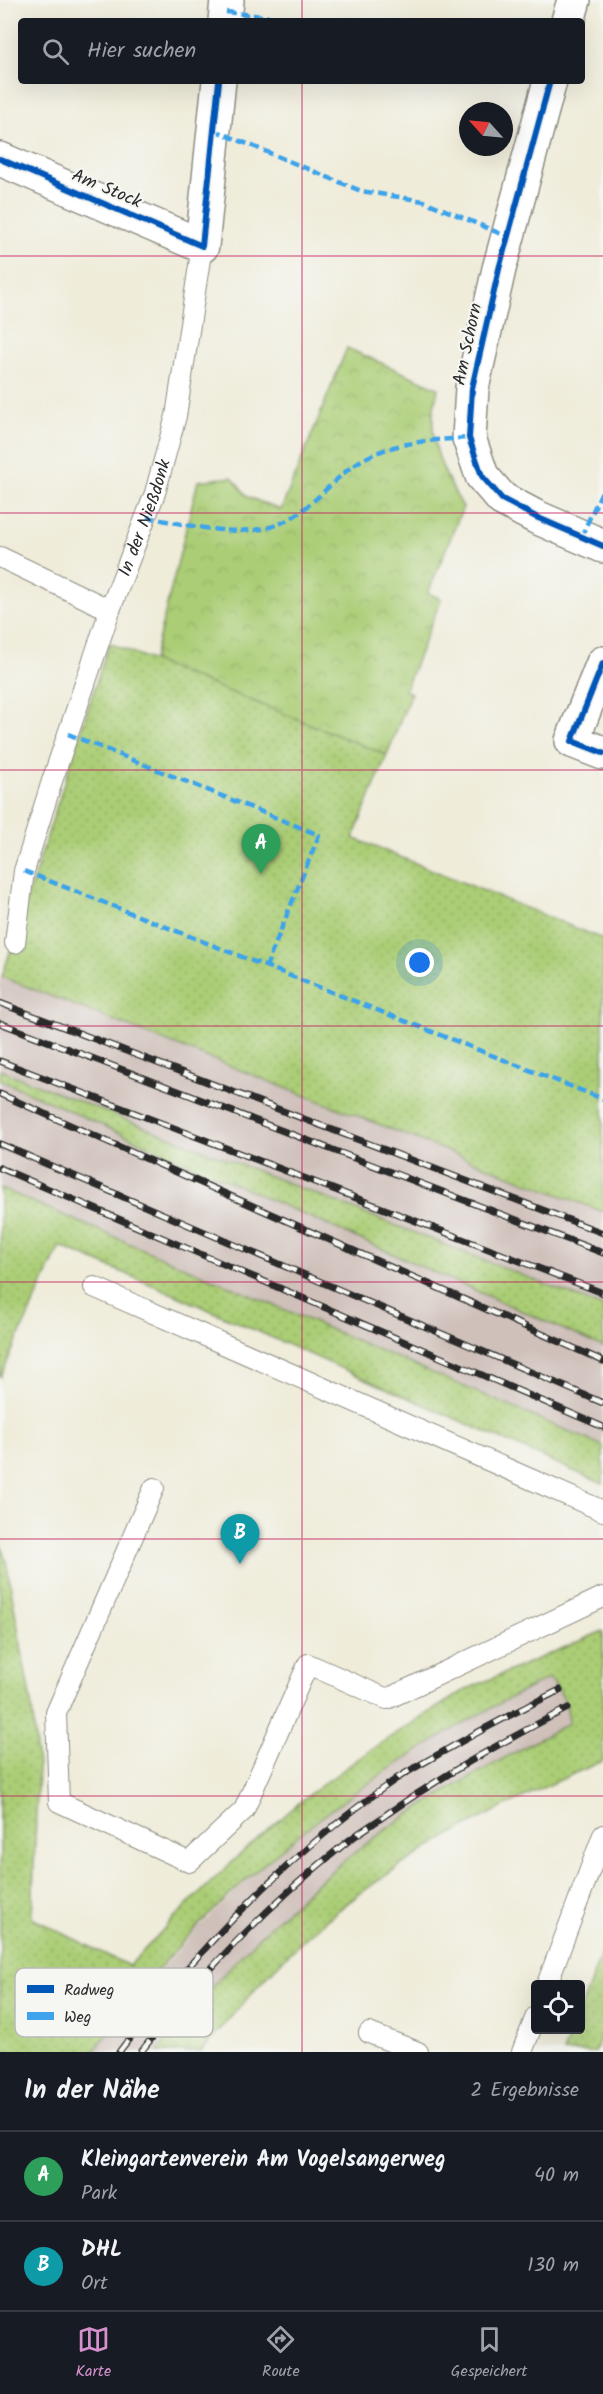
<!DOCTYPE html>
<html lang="de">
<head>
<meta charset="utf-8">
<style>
  body { margin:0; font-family:Kalam,sans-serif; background:#242831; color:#f1f3f6 }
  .controls { position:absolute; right:18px; bottom:18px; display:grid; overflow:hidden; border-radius:6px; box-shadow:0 6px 24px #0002 }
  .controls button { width:54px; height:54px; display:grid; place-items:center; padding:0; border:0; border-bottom:2px solid #363941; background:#171b24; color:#f1f3f6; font:30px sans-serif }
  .compass { position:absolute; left:459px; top:102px; width:54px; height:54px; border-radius:50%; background:#171b24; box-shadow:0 6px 24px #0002; rotate:297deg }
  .you { position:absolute; left:420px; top:963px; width:21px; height:21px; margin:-15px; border:4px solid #fff; border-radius:50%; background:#1a73e8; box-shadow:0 0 0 9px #1a73e833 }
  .badge { display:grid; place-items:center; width:39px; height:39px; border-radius:50%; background:#d690ce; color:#fff; font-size:20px; font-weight:700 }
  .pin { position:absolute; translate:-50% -50px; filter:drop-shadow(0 2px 3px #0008) }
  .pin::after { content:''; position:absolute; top:32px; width:21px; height:18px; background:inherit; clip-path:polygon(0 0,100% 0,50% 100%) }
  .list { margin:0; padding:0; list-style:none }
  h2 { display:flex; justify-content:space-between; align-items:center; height:78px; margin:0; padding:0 24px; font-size:26px }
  h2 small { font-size:20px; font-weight:400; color:#9ea1a6 }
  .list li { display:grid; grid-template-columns:39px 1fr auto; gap:18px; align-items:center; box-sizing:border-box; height:90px; padding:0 24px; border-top:2px solid #363941 }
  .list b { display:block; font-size:22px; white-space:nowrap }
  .list p { margin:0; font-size:20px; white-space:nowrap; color:#9ea1a6 }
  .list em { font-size:20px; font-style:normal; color:#9ea1a6 }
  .icon { flex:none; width:33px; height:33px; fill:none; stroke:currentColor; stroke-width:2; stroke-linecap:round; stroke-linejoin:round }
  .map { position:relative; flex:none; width:603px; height:2052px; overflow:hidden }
  .search { position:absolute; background:#171b24; box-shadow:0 6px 24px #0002; left:18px; right:18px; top:18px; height:66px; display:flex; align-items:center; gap:15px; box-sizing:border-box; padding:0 21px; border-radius:6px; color:#9ea1a6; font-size:22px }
  .sheet { height:258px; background:#171b24 }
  nav { display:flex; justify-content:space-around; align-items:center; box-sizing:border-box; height:84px; border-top:2px solid #363941; background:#171b24; font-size:16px; color:#9ea1a6 }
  nav a { display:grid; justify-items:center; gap:3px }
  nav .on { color:#d690ce }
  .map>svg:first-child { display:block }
</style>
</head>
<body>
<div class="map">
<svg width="603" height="2052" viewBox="0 0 603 2052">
  <defs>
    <pattern id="grass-dots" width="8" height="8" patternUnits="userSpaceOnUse" patternTransform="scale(1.5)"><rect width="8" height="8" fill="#aacd75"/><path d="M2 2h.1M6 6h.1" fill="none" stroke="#92b065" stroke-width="1.8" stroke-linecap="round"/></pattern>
    <pattern id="park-crowns" width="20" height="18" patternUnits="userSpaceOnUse" patternTransform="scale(1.5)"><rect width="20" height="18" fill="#aacd75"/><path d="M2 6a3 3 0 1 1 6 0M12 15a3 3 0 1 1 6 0" fill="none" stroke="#92b065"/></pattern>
  </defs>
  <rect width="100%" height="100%" fill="#f6f6f2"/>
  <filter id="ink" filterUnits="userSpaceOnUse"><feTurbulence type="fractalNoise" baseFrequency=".0167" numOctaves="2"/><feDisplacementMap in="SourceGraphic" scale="12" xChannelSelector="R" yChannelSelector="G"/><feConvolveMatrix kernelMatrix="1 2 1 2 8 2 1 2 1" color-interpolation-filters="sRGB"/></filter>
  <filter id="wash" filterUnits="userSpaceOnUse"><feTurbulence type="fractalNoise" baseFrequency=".008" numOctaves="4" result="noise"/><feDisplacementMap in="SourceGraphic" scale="24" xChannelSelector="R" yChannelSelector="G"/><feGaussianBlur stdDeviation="1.35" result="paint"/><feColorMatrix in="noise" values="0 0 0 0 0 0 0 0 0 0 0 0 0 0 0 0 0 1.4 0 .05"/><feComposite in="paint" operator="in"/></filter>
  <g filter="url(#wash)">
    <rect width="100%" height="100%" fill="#efecda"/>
    <!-- industrial -->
    <g fill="#cfc0ba">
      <polygon points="0,976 603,1212 603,1307 0,1070"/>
      <polygon points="0,1080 603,1347 603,1446 0,1188"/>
      <polygon points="549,1678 560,1690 568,1708 569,1723 500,1759 402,1819 318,1883 282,1915 215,1983 157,2052 94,2052 131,2002 197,1929 253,1875 286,1847 357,1790 400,1761 451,1729"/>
    </g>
    <!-- grass -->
    <g fill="url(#grass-dots)" stroke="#6a7c50" stroke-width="1.5">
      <polygon points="109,643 387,755 353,838 603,939 603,1212 2,977"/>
      <polygon points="0,1070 603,1307 603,1347 0,1080"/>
      <polygon points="0,1188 603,1446 603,1484 164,1290 60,1246 0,1378"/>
      <path d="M 0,1543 L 6,1560 L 32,1708 L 38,1766 L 32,1918 L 129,1966 L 177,1915 L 237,1857 L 307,1796 L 376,1746 L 465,1690 L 603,1631 L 603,1761 C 498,1806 395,1858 309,1935 C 270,1970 235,2012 201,2052 L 157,2052 C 227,1964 309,1880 403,1818 C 457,1783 513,1753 569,1723 C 568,1705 562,1691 549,1678 C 372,1765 207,1888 94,2052 L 0,2052 Z"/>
      <polygon points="603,1949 603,2031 595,2052 563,2052 572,2030 580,2030 581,2008"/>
    </g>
    <!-- park -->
    <path fill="url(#park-crowns)" stroke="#6a7c50" stroke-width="1.5" d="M 347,348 L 438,388 C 437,397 433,407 433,417 C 431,449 447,480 463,507 L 428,593 L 441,599 L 405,690 L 411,693 L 387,755 L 153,661 L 198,481 L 232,477 L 248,497 L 281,510 Z"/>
  </g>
  <g filter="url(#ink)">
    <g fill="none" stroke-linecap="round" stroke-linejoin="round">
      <defs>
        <g id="service">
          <polyline points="0,557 110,610"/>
          <path id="s1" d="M 15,943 L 24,871 L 52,781 L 110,610 L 155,493 L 176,416 L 202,246"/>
          <polyline points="94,1287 603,1511"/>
          <polyline points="154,1488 56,1713 59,1802 189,1862 244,1810 308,1664 387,1699 603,1597"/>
          <polyline points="547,1984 603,1835"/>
          <polyline points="369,2033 418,2052"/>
          <polyline points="522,2052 536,2016"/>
        </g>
        <g id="minor">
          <polyline points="225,21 227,0"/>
          <polyline points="568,21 574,0"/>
          <polyline points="550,81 499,269 472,388 469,438 482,476 502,499 536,517 603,546"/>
          <polyline points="0,159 202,246 219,81"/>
          <polyline points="603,663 572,741 603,753"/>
        </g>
      </defs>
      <!-- service casing -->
      <use href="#service" stroke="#8d8c82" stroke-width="22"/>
      <!-- minor casing -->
      <use href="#minor" stroke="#8d8c82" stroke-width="36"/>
      <!-- service -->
      <use href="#service" stroke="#fff" stroke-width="20"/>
      <!-- minor -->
      <use href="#minor" stroke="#fff" stroke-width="33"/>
      <defs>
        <g id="rail">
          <polyline points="0,1003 603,1233"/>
          <polyline points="0,1023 603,1253"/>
          <polyline points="0,1061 603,1293"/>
          <polyline points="0,1094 603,1361"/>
          <polyline points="0,1144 603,1403"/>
          <polyline points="0,1168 603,1427"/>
          <path d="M 119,2052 C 197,1949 290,1853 396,1779 C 410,1770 425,1762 439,1754 C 479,1731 519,1710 560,1690"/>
          <path d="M 141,2052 C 199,1976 267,1906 342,1846 C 356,1834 372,1825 387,1814 C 445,1774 505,1740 568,1708"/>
        </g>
      </defs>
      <!-- rail casing -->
      <use href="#rail" stroke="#2b2b2b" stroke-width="7"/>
      <!-- rail -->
      <use href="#rail" stroke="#f6f6f2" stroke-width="4.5" stroke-dasharray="14" stroke-linecap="butt"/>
      <!-- quiet -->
      <g stroke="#3ea3eb" stroke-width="4.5" stroke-dasharray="9 4.5" stroke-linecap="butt">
        <polyline points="226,12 308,21"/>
        <polyline points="214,130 361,191 424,201 508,237"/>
        <path d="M 147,517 C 183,524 224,535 261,529 C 301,523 324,487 354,465 C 387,442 430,440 469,438"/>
        <polyline points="581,537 603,489"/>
        <polyline points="68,734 319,835 266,967"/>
        <polyline points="24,871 603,1099"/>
      </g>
      <defs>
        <g id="cycleway">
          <polyline points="550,81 499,269 472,388 469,438 482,476 502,499 536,517 603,546"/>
          <polyline points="0,159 202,246 219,81"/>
          <polyline points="603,663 572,741 603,753"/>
        </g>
      </defs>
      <!-- cycleway casing -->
      <use href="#cycleway" stroke="#f6f6f2" stroke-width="10"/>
      <!-- cycleway -->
      <use href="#cycleway" stroke="#0057b8" stroke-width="6"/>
    </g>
  </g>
  <!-- grid -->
  <path fill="none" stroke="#c2185b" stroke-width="1.5" stroke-opacity="0.55" d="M 302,0 L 302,21M 302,81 L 302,2052M 0,256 L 603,256M 0,513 L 603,513M 0,770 L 603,770M 0,1026 L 603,1026M 0,1282 L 603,1282M 0,1539 L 603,1539M 0,1796 L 603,1796"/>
  <g text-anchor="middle" stroke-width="4.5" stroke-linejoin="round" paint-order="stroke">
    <!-- street labels -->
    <g font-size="18" fill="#2b2b2b" stroke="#f6f6f2">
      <text transform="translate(107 188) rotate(23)" y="6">Am Stock</text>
      <text transform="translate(467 344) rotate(-78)" y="6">Am Schorn</text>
      <text dy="6" stroke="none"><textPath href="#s1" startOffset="446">In der Nießdonk</textPath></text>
    </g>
  </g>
  <!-- legend -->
  <rect x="15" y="1968" width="198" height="69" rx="9" fill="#f6f6f2" stroke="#b9b9b6" stroke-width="1.5"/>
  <rect x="27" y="1985" width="27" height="8" fill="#0057b8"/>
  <rect x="27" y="2012" width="27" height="8" fill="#3ea3eb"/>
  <g font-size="16" fill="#2b2b2b">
    <text x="64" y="1995">Radweg</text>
    <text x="64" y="2022">Weg</text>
  </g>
</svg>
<div class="controls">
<button><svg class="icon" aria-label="locate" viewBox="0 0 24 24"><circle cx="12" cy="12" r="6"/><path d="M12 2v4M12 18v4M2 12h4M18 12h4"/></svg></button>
</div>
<svg class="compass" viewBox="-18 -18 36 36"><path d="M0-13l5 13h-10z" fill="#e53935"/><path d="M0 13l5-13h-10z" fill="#9ea1a6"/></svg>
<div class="you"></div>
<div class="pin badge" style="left:261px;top:874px;background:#2e9e5b">A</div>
<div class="pin badge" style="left:240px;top:1564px;background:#0f9aa8">B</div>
<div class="search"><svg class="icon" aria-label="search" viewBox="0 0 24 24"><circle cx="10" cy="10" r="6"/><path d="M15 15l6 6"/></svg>Hier suchen</div>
</div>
<section class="sheet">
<h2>In der Nähe<small>2 Ergebnisse</small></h2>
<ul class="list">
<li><span class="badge" style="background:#2e9e5b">A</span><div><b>Kleingartenverein Am Vogelsangerweg</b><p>Park</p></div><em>40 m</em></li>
<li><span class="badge" style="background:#0f9aa8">B</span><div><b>DHL</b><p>Ort</p></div><em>130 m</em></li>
</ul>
</section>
<nav>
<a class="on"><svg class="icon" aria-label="map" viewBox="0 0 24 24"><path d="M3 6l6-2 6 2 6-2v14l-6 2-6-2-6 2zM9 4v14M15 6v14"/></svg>Karte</a>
<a><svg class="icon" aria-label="directions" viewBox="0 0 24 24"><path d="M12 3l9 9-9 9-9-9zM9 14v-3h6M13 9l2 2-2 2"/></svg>Route</a>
<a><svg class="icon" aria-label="saved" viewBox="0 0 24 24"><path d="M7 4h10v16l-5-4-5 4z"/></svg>Gespeichert</a>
</nav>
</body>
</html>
